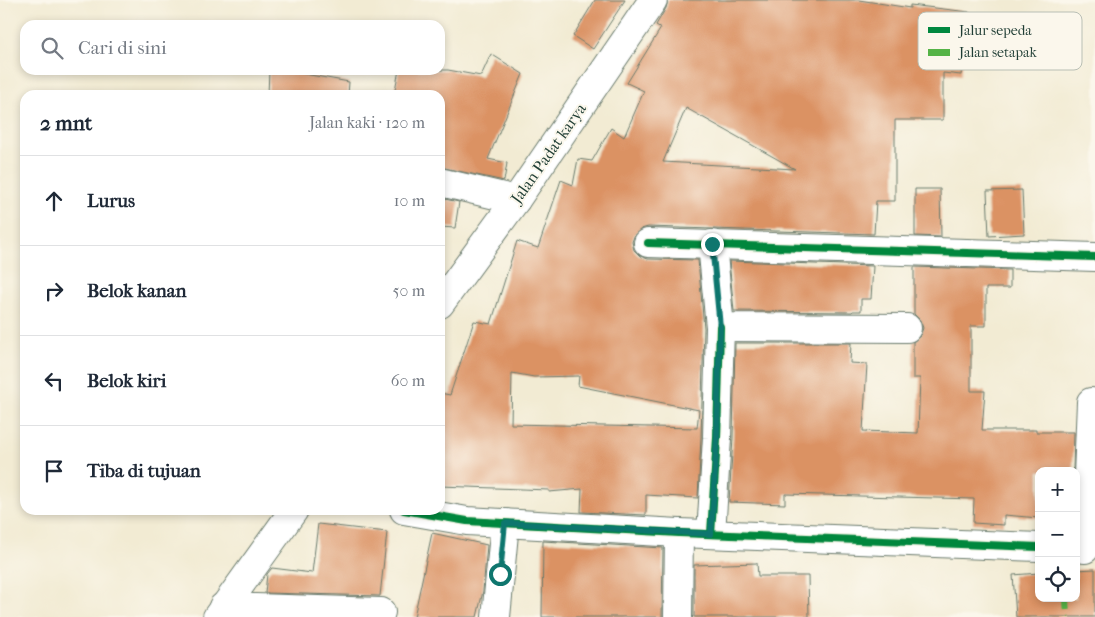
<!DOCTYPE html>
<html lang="id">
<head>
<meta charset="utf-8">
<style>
  body { margin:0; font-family:"IM FELL French Canon",serif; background:#f6f6f7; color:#1f2937 }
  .controls { position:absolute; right:15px; bottom:15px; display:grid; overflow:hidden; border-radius:10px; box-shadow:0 2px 8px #0003 }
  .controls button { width:45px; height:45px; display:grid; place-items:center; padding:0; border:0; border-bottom:1px solid #e0e1e3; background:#fff; color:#1f2937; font:25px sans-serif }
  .stop { position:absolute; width:15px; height:15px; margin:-11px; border:4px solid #0f766e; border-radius:50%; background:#fff }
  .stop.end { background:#0f766e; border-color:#fff; box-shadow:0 1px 5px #0008 }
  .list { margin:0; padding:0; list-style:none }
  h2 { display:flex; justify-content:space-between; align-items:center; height:65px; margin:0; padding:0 20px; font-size:21px }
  h2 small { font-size:16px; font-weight:400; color:#747a83 }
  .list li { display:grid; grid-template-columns:32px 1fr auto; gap:15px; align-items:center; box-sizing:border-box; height:90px; padding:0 20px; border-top:1px solid #e0e1e3 }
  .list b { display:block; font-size:19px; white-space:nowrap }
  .list em { font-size:16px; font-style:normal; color:#747a83 }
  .icon { flex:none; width:28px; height:28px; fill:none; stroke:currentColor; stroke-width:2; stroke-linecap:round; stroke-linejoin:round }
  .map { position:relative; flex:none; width:1095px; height:617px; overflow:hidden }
  .search { position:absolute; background:#fff; box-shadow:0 2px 8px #0003; left:20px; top:20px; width:425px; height:55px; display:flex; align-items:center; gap:12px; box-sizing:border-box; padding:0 18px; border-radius:15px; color:#747a83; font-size:19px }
  .panel { position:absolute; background:#fff; box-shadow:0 2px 8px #0003; left:20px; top:90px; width:425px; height:425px; border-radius:15px }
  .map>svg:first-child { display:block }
</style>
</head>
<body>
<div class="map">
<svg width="1095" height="617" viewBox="0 0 1095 617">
  <rect width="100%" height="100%" fill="#fbf7ec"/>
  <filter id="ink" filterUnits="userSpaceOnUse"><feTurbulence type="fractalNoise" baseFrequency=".02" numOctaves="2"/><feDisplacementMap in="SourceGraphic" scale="10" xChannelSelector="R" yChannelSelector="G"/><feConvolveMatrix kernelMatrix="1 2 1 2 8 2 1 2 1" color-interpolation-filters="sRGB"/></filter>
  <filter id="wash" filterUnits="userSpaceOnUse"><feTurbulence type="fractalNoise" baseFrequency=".0096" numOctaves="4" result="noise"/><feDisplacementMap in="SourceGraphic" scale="20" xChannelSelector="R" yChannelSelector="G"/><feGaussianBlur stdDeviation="1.12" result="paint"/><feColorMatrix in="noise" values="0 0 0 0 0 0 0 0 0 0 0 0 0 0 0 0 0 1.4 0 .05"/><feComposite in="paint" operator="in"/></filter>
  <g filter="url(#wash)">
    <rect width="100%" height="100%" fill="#f2ebd3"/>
    <g id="blocks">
      <!-- building -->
      <g fill="#db9264" fill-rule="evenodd">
        <polygon points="595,0 625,0 593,49 573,36"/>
        <path d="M 668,0 L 859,0 L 910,8 L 910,5 L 969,12 L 961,75 L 943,73 L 943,120 L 895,120 L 895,201 L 876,201 L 874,234 L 648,227 L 641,229 L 635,234 L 632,242 L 634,250 L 640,256 L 648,259 L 698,260 L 704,328 L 701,437 L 698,498 L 646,495 L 646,515 L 581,512 L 582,489 L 549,492 L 549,490 L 440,486 L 440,393 L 450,395 L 474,321 L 491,324 L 517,241 L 538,248 L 561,180 L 573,185 L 578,159 L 592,161 L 611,128 L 624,137 L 644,91 L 627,83 L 661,28 L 656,25 L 666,8 ZM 686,108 L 795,169 L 663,162 ZM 512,373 L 534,377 L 579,376 L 578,386 L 699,410 L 697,428 L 511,424 Z"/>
        <polygon points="491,54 523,74 488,159 507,163 504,181 440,167 440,95 394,95 399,70 448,70 481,76"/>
        <polygon points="269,70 299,70 299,73 349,82 348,95 268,95"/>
        <polygon points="915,189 940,189 941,237 915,236"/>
        <polygon points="1022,190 1024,234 989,236 987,191"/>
        <polygon points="440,198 459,202 455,228 440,227"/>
        <polygon points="729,261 873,266 871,299 861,299 861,311 853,311 852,312 734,311"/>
        <polygon points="914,267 1010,270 1010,288 986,288 986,326 971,326 971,391 985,391 982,430 1036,430 1036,432 1074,432 1073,471 1039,471 1039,518 1004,515 1004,525 973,523 974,499 785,494 785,504 729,502 733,438 735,343 851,343 850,363 867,364 863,431 918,433 920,378 913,378 913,342 920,336 923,328 920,320 914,314"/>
        <polygon points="318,524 387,532 380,596 265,593 267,574 272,568 312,573"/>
        <polygon points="432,533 487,545 483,591 477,617 414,617"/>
        <polygon points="543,541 663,548 662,617 542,617"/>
        <polygon points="757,563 758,576 808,576 809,617 694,617 694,565"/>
        <polygon points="1095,569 1095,617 1016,617 1013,575 1039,573 1039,598 1076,598 1076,570"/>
      </g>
    </g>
  </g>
  <g filter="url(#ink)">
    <use href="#blocks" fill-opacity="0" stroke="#697a6c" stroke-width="1"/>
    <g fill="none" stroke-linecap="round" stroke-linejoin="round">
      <defs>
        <g id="street">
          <polyline points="440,182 516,200"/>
          <polyline points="648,243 1095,257"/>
          <polyline points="712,244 720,327 907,328"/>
          <polyline points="404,510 467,521 679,533 1039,547"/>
          <polyline points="711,534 717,438 720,327"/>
          <polyline points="1085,549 1091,402"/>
          <polyline points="223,607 381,612"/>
          <polyline points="496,617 505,523"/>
          <polyline points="678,617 679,533"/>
        </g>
        <g id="secondary">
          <polyline points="440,304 516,200 653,0"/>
          <polyline points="217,617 294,510"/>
        </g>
      </defs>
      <!-- street casing -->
      <use href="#street" stroke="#697a6c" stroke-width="30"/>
      <!-- secondary casing -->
      <use href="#secondary" stroke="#697a6c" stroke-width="30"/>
      <!-- street -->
      <use href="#street" stroke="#fff" stroke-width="28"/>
      <!-- secondary -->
      <use href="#secondary" stroke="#fff" stroke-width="28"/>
      <!-- quiet -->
      <polyline stroke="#55b346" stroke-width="6" stroke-dasharray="12 6" stroke-linecap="butt" points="1066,598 1067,617"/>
      <defs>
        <g id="cycleway">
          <polyline points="648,243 1095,257"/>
          <polyline points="404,510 467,521 679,533 1039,547"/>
          <polyline points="711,534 717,438 720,327"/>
        </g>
      </defs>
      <!-- cycleway casing -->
      <use href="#cycleway" stroke="#fbf7ec" stroke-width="11"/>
      <!-- cycleway -->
      <use href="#cycleway" stroke="#00873e" stroke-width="8"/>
    </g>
  </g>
  <g fill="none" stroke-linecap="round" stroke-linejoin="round" filter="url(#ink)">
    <!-- route -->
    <polyline stroke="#0f766e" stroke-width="6" points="500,574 505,523 711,534 717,438 720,327 712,244"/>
  </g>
  <g text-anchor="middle" stroke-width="4" stroke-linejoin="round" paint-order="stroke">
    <!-- street labels -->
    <g font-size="16" fill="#1f3d34" stroke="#fbf7ec">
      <text transform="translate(548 153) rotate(-55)" y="6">Jalan Padat karya</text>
    </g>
  </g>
  <!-- legend -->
  <rect x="918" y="12" width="164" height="58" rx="8" fill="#fbf7ec" stroke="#b9bfb5" stroke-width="1"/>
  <rect x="928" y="27" width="22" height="6" fill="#00873e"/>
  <rect x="928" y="49" width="22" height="7" fill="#55b346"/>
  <g font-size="14" fill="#1f3d34">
    <text x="959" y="35">Jalur sepeda</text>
    <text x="959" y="57">Jalan setapak</text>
  </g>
</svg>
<div class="controls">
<button>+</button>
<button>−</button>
<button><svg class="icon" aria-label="locate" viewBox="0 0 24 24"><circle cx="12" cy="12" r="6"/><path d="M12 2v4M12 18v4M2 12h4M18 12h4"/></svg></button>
</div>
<div class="stop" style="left:500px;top:574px"></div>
<div class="stop end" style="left:712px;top:244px"></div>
<div class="search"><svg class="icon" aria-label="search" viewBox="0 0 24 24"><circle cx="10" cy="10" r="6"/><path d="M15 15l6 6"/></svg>Cari di sini</div>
<section class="panel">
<h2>2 mnt<small>Jalan kaki · 120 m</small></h2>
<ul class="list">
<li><svg class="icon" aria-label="ahead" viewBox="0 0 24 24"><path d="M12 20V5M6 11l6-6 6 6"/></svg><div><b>Lurus</b></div><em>10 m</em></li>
<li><svg class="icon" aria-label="right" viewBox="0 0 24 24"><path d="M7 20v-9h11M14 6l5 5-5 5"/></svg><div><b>Belok kanan</b></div><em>50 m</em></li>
<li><svg class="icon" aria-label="left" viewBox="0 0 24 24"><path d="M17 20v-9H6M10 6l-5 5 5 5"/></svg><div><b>Belok kiri</b></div><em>60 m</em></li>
<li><svg class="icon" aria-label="arrive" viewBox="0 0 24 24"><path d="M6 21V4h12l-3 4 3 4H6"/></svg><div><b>Tiba di tujuan</b></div></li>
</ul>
</section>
</div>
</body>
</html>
